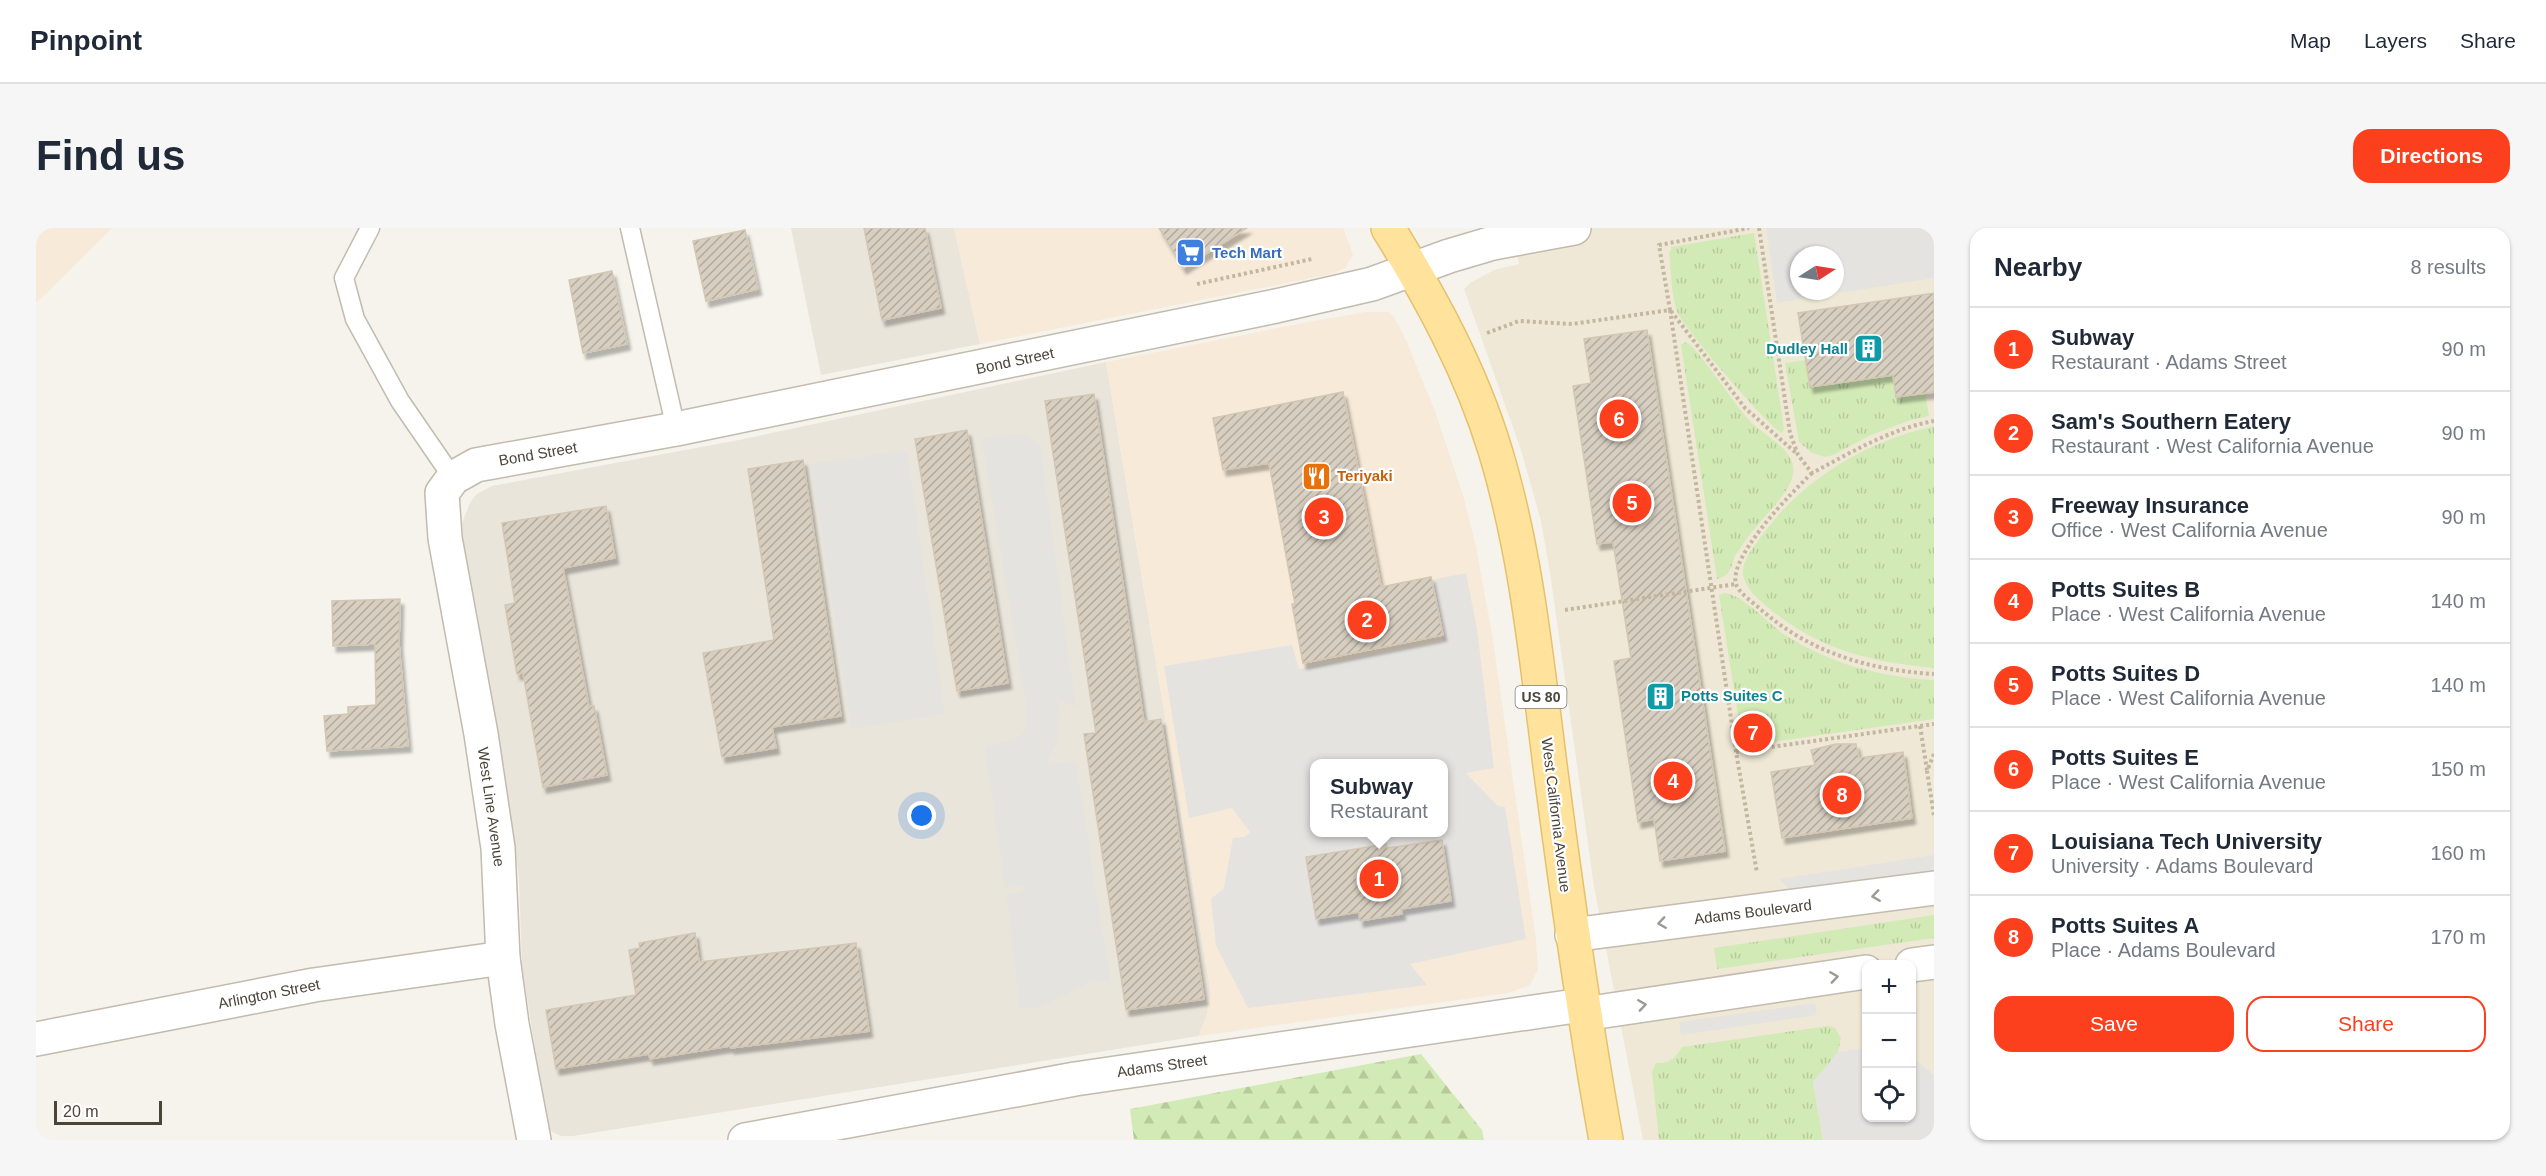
<!DOCTYPE html>
<html lang="en">
<head>
<meta charset="utf-8">
<style>
  body { margin:0; font-family:Arial,sans-serif; background:#f6f6f7; color:#1f2937 }
  .controls { position:absolute; right:18px; bottom:18px; display:grid; overflow:hidden; border-radius:12px; box-shadow:0 2px 4px #0004 }
  .controls button { width:54px; height:54px; display:grid; place-items:center; padding:0; border:0; border-bottom:2px solid #e0e1e3; background:#fff; color:#1f2937; font:30px sans-serif }
  .compass { position:absolute; left:1754px; top:18px; width:54px; height:54px; border-radius:50%; background:#fff; box-shadow:0 2px 4px #0004; rotate:78deg }
  .scale { position:absolute; left:18px; bottom:15px; width:108px; box-sizing:border-box; padding-left:6px; border:3px solid #4b4439; border-top:0; font-size:16px; line-height:21px; white-space:nowrap; color:#4b4439; -webkit-text-stroke:4px #fff; paint-order:stroke }
  .you { position:absolute; left:886px; top:588px; width:21px; height:21px; margin:-15px; border:4px solid #fff; border-radius:50%; background:#1a73e8; box-shadow:0 0 0 9px #1a73e833 }
  .badge { display:grid; place-items:center; width:39px; height:39px; border-radius:50%; background:#fc3f1d; color:#fff; font-size:20px; font-weight:700 }
  .pin { position:absolute; translate:-50% -50%; border:3px solid #fff; box-shadow:0 2px 6px #0006 }
  .popup { position:absolute; left:1274px; top:531px; width:138px; height:78px; box-sizing:border-box; display:grid; place-content:center; border-radius:12px; background:#fff; filter:drop-shadow(0 2px 4px #0005); font-size:20px; white-space:nowrap; color:#747a83 }
  .popup b { font-size:22px; color:#1f2937 }
  .popup::after { content:''; position:absolute; left:50%; top:100%; margin-left:-12px; border:12px solid transparent; border-top-color:#fff }
  .list { margin:0; padding:0; list-style:none }
  h2 { display:flex; justify-content:space-between; align-items:center; height:78px; margin:0; padding:0 24px; font-size:26px }
  h2 small { font-size:20px; font-weight:400; color:#747a83 }
  .list li { display:grid; grid-template-columns:39px 1fr auto; gap:18px; align-items:center; box-sizing:border-box; height:84px; padding:0 24px; border-top:2px solid #e0e1e3 }
  .list b { display:block; font-size:22px; white-space:nowrap }
  .list p { margin:0; font-size:20px; white-space:nowrap; color:#747a83 }
  .list em { font-size:20px; font-style:normal; color:#747a83 }
  .actions { display:flex; gap:12px; padding:18px 24px }
  .actions a { flex:1; padding:14px 0; border:2px solid #fc3f1d; border-radius:18px; text-align:center; font-size:21px; color:#fc3f1d }
  .actions .main { background:#fc3f1d; color:#fff }
  .icon { flex:none; width:33px; height:33px; fill:none; stroke:currentColor; stroke-width:2; stroke-linecap:round; stroke-linejoin:round }
  .map { position:relative; flex:none; width:1898px; height:912px; overflow:hidden; border-radius:18px }
  header { display:flex; align-items:center; gap:36px; box-sizing:border-box; height:84px; padding:0 30px; background:#fff; border-bottom:2px solid #e0e1e3 }
  header strong { font-size:28px }
  nav { display:flex; gap:33px; margin-inline-start:auto; font-size:21px }
  .intro { display:flex; align-items:center; justify-content:space-between; box-sizing:border-box; height:144px; padding:0 36px }
  h1 { margin:0; font-size:42px }
  .button { padding:15px 27px; border-radius:18px; background:#fc3f1d; color:#fff; font-size:21px; font-weight:700 }
  main { display:flex; gap:36px; padding:0 36px }
  aside { flex:1; background:#fff; border-radius:18px; box-shadow:0 2px 4px #0004 }
  .map>svg:first-child { display:block }
</style>
</head>
<body>
<header>
<strong>Pinpoint</strong>
<nav><a>Map</a><a>Layers</a><a>Share</a></nav>
</header>
<div class="intro"><h1>Find us</h1><a class="button">Directions</a></div>
<main>
<div class="map">
<svg width="1898" height="912" viewBox="0 0 1898 912">
  <defs>
    <pattern id="grass-tufts" width="24" height="20" patternUnits="userSpaceOnUse" patternTransform="scale(1.5)"><rect width="24" height="20" fill="#d2eab5"/><path d="M3 7l-1-3M5 7V3M7 7l1-3M15 17l-1-3M17 17v-4M19 17l1-3" fill="none" stroke="#b6ca9c"/></pattern>
    <pattern id="forest-firs" width="22" height="20" patternUnits="userSpaceOnUse" patternTransform="scale(1.5)"><rect width="22" height="20" fill="#d2eab5"/><path d="M5 1l3.5 6h-7zM16 11l3.5 6h-7z" fill="#b6ca9c"/></pattern>
    <pattern id="building-hatch" width="6" height="6" patternUnits="userSpaceOnUse" patternTransform="scale(1.5)"><rect width="6" height="6" fill="#d8cfc1"/><path d="M-1 1l2-2M0 6l6-6M5 7l2-2" fill="none" stroke="#b1aa9e"/></pattern>
    <filter id="shadow"><feDropShadow dx="3.5" dy="6" stdDeviation="1.5" flood-color="#0004"/></filter>
  </defs>
  <rect width="100%" height="100%" fill="#f6f3ec"/>
  <!-- residential -->
  <g fill="#eae5da">
    <polygon points="755,0 918,0 944,116 785,147"/>
    <polygon points="1070,134 1175,766 1171,786 1163,808 537,908 525,908 516,904 511,897 486,738 483,650 473,577 426,315 425,297 435,273 441,266 456,258 703,212"/>
  </g>
  <!-- commercial -->
  <g fill="#f7ead8" fill-rule="evenodd">
    <polygon points="0,0 76,0 0,75"/>
    <polygon points="918,0 1307,0 1317,27 1309,40 1295,46 944,116"/>
    <path d="M 1330,84 L 1353,84 L 1358,89 L 1369,110 L 1399,183 L 1427,267 L 1440,319 L 1456,406 L 1500,712 L 1502,741 L 1494,757 L 1472,765 L 1163,808 L 1171,786 L 1175,765 L 1070,134 L 1272,94 ZM 1278,536 L 1408,536 L 1408,604 L 1278,604 Z"/>
  </g>
  <!-- education -->
  <path fill="#efe8d6" fill-rule="evenodd" d="M 1476,0 L 1898,0 L 1898,912 L 1607,912 L 1558,659 L 1515,351 L 1505,293 L 1485,222 L 1428,61 L 1434,55 L 1458,42 L 1483,36 ZM 1763,27 L 1799,27 L 1799,63 L 1763,63 ZM 1830,736 L 1876,736 L 1876,890 L 1830,890 Z"/>
  <!-- grass -->
  <g fill="url(#grass-tufts)">
    <path d="M 1718,5 L 1748,201 L 1746,205 C 1734,201 1645,97 1641,83 C 1635,67 1635,40 1633,23 L 1635,22 L 1635,19 Z"/>
    <path d="M 1650,114 C 1664,122 1697,175 1713,192 C 1727,208 1761,221 1757,246 C 1754,266 1724,292 1712,309 C 1708,315 1703,321 1699,328 C 1695,338 1695,348 1681,351 L 1645,117 Z"/>
    <polygon points="1770,132 1775,159 1857,147 1860,169 1889,165 1893,188 1875,192 1835,207 1797,227 1789,229 1776,225 1763,214 1749,135"/>
    <path d="M 1898,198 L 1898,440 C 1833,434 1781,421 1730,378 C 1720,369 1708,359 1707,345 C 1706,333 1716,322 1722,313 C 1763,253 1828,214 1898,198 Z"/>
    <path d="M 1689,365 C 1709,368 1731,395 1749,407 C 1795,436 1844,449 1898,452 L 1898,491 L 1707,518 L 1683,367 Z"/>
    <polygon points="1898,687 1898,710 1681,741 1678,720"/>
    <path d="M 1792,798 L 1799,800 L 1805,810 L 1801,828 L 1777,854 L 1787,912 L 1623,912 L 1616,844 L 1620,835 C 1633,836 1640,830 1646,819 Z"/>
  </g>
  <!-- forest -->
  <polygon fill="url(#forest-firs)" points="1385,826 1446,902 1448,912 1098,912 1094,881"/>
  <!-- parking -->
  <g fill="#e5e3e0" fill-rule="evenodd">
    <path d="M 1730,0 L 1898,0 L 1898,50 L 1741,75 ZM 1763,27 L 1799,27 L 1799,63 L 1763,63 Z"/>
    <polygon points="984,205 1004,215 1040,479 1028,474 1023,475 1022,511 1012,533 1016,536 1040,533 1074,752 1051,756 1004,779 984,781 970,666 986,665 988,660 985,658 969,660 949,520 952,517 977,512 987,506 990,497 989,469 946,211"/>
    <polygon points="871,222 909,486 815,501 775,236"/>
    <path d="M 1430,345 L 1441,401 L 1458,540 L 1430,545 L 1462,578 L 1469,579 L 1490,711 L 1374,736 L 1391,757 L 1212,780 L 1180,717 L 1175,671 L 1188,660 L 1197,610 L 1209,609 L 1214,604 L 1196,580 L 1153,590 L 1128,438 L 1256,417 L 1263,441 L 1407,413 L 1396,352 ZM 1278,536 L 1408,536 L 1408,604 L 1278,604 Z"/>
    <polygon points="1898,627 1898,649 1763,671 1743,651"/>
    <polygon points="1779,775 1781,787 1645,807 1643,794"/>
    <polygon points="1830,820 1830,890 1876,890 1876,829 1898,847 1898,912 1787,912 1777,854 1802,824"/>
  </g>
  <!-- building -->
  <g fill="url(#building-hatch)" stroke="#d3c7b4" stroke-width="1.5" filter="url(#shadow)">
    <polygon points="828,0 889,0 905,80 846,92"/>
    <polygon points="1123,0 1211,0 1147,40"/>
    <polygon points="709,2 722,61 670,73 657,13"/>
    <polygon points="576,43 591,116 547,125 533,52"/>
    <polygon points="1898,65 1898,164 1860,169 1857,147 1774,159 1762,85"/>
    <polygon points="1611,102 1689,623 1624,633 1618,591 1602,594 1578,433 1595,430 1577,314 1561,316 1537,158 1555,155 1548,111"/>
    <polygon points="1307,164 1345,359 1395,349 1407,407 1267,435 1256,376 1259,376 1233,235 1187,242 1177,190"/>
    <polygon points="1058,166 1108,494 1125,491 1168,771 1090,782 1048,506 1060,505 1009,173"/>
    <polygon points="931,202 972,455 921,463 879,211"/>
    <polygon points="767,232 805,488 736,499 740,520 686,529 667,425 738,412 712,241"/>
    <polygon points="570,278 579,330 527,340 553,479 558,478 571,547 507,559 487,445 481,446 469,377 479,375 466,295"/>
    <polygon points="364,371 363,416 372,518 291,523 288,488 312,486 312,479 340,477 339,416 297,418 296,373"/>
    <polygon points="1800,516 1820,516 1823,530 1867,524 1876,590 1746,610 1735,544 1779,537 1775,522"/>
    <polygon points="1406,612 1415,673 1365,681 1366,686 1324,693 1323,684 1280,691 1270,629 1350,616 1351,620"/>
    <polygon points="659,705 663,734 820,715 833,803 695,820 694,818 614,831 613,826 520,841 510,782 600,767 593,722 604,720 603,715"/>
  </g>
  <g fill="none" stroke-linecap="round" stroke-linejoin="round">
    <defs>
      <g id="service">
        <polyline points="334,0 308,50 319,91 364,173 417,250"/>
        <polyline points="594,0 640,201"/>
      </g>
      <g id="minor">
        <polyline points="1536,707 1898,660"/>
        <polyline points="1876,737 1898,734"/>
        <polyline points="1548,786 1830,744"/>
        <polyline points="0,811 278,757 467,730"/>
        <polyline points="498,912 476,796 467,730 462,620 445,506 409,310 406,265 417,250 440,237 640,201 1240,78 1336,56 1413,28 1457,15 1538,0"/>
        <polyline points="709,912 1039,851 1546,777"/>
      </g>
      <path id="primary" d="M 1352,0 C 1395,70 1435,143 1459,222 C 1491,327 1501,437 1515,545 C 1531,668 1548,790 1570,912"/>
    </defs>
    <!-- service casing -->
    <use href="#service" stroke="#c2bbae" stroke-width="21"/>
    <!-- minor casing -->
    <use href="#minor" stroke="#c2bbae" stroke-width="36"/>
    <!-- primary casing -->
    <use href="#primary" stroke="#e6c16a" stroke-width="36"/>
    <!-- path -->
    <g stroke="#c4b79f" stroke-width="4" stroke-dasharray="3 3" stroke-linecap="butt">
      <path d="M 1723,0 L 1754,205 L 1762,227 L 1776,245 C 1816,224 1854,201 1898,193"/>
      <polyline points="1161,56 1276,31"/>
      <polyline points="1634,82 1700,524 1721,645"/>
      <polyline points="1635,83 1709,180 1760,225"/>
      <polyline points="1451,105 1483,93 1536,96 1634,82 1623,17 1713,0"/>
      <path d="M 1776,245 C 1757,263 1692,329 1700,356 C 1703,365 1715,373 1722,379 C 1772,424 1832,442 1898,446"/>
      <polyline points="1529,382 1700,356"/>
      <polyline points="1884,498 1891,542"/>
      <polyline points="1700,524 1898,496"/>
      <polyline points="1898,526 1891,543 1898,588"/>
    </g>
    <!-- service -->
    <use href="#service" stroke="#fff" stroke-width="18"/>
    <!-- minor -->
    <use href="#minor" stroke="#fff" stroke-width="33"/>
    <!-- primary -->
    <use href="#primary" stroke="#ffe39c" stroke-width="33"/>
  </g>
  <!-- one-way arrows -->
  <defs><path id="oneway-chevron" d="M-2-3.5L2.5 0L-2 3.5" fill="none" stroke-width="1.6" stroke-linecap="round" stroke-linejoin="round" transform="scale(1.5)"/></defs>
  <g stroke="#9c9892">
    <use href="#oneway-chevron" transform="translate(1840 668) rotate(172)"/>
    <use href="#oneway-chevron" transform="translate(1626 695) rotate(172)"/>
    <use href="#oneway-chevron" transform="translate(1798 749) rotate(-8)"/>
    <use href="#oneway-chevron" transform="translate(1606 777) rotate(-8)"/>
  </g>
  <!-- icons -->
  <defs>
    <symbol id="supermarket-square" viewBox="-11 -11 22 22"><rect x="-9" y="-9" width="18" height="18" rx="4" fill="#3f7fe0" stroke="#fff"/><path d="M-6-5.5h2.5l.6 2H6L4.5 2H-2.5L-4.4-4H-6ZM-1.5 3.2a1.3 1.3 0 1 0 .1 0ZM3 3.2a1.3 1.3 0 1 0 .1 0Z" fill="#fff"/></symbol>
    <symbol id="building-square" viewBox="-11 -11 22 22"><rect x="-9" y="-9" width="18" height="18" rx="4" fill="#0f9aa8" stroke="#fff"/><path d="M-4-6H4V6H1V3H-1V6H-4ZM-2.5-4.3h1.7v1.8h-1.7ZM.8-4.3h1.7v1.8H.8ZM-2.5-1h1.7V.8h-1.7ZM.8-1h1.7V.8H.8Z" fill="#fff"/></symbol>
    <symbol id="restaurant-square" viewBox="-11 -11 22 22"><rect x="-9" y="-9" width="18" height="18" rx="4" fill="#e8710a" stroke="#fff"/><path d="M-5-6h1v4h1v-4h1v4h1v-4h1v5L-1.5 .5V6h-2V.5L-5-1ZM5-6V6H3V1.5H1.5Q1.5-4 5-6Z" fill="#fff"/></symbol>
  </defs>
  <g fill-rule="evenodd">
    <use href="#supermarket-square" x="1138" y="8" width="33" height="33"/>
    <use href="#building-square" x="1816" y="104" width="33" height="33"/>
    <use href="#restaurant-square" x="1264" y="232" width="33" height="33"/>
    <use href="#building-square" x="1608" y="452" width="33" height="33"/>
  </g>
  <g text-anchor="middle" stroke-width="4.5" stroke-linejoin="round" paint-order="stroke">
    <!-- shield labels -->
    <rect fill="#fff" stroke="#817c74" stroke-width="1.5" x="1479.5" y="458" width="51" height="22" rx="4.5"/>
    <g font-size="14" font-weight="bold" fill="#4b4439">
      <text x="1505" y="474">US 80</text>
    </g>
    <!-- shop labels -->
    <g font-size="15" font-weight="bold" fill="#366cbe" stroke="#fff" text-anchor="start">
      <text x="1176" y="30">Tech Mart</text>
    </g>
    <!-- culture labels -->
    <g font-size="15" font-weight="bold" fill="#0d838f" stroke="#fff" text-anchor="end">
      <text x="1812" y="126">Dudley Hall</text>
      <text x="1645" y="473" text-anchor="start">Potts Suites C</text>
    </g>
    <!-- street labels -->
    <g font-size="15" fill="#4b4439" stroke="#fff">
      <text transform="translate(979 133) rotate(-12)" y="5">Bond Street</text>
      <text transform="translate(502 226) rotate(-10)" y="5">Bond Street</text>
      <text transform="translate(455 579) rotate(82)" y="5">West Line Avenue</text>
      <text transform="translate(1520 587) rotate(83)" y="5">West California Avenue</text>
      <text transform="translate(1717 684) rotate(-7)" y="5">Adams Boulevard</text>
      <text transform="translate(233 766) rotate(-11)" y="5">Arlington Street</text>
      <text transform="translate(1126 838) rotate(-8)" y="5">Adams Street</text>
    </g>
    <!-- food labels -->
    <g font-size="15" font-weight="bold" fill="#c56008" stroke="#fff" text-anchor="start">
      <text x="1301" y="253">Teriyaki</text>
    </g>
  </g>
</svg>
<div class="controls">
<button>+</button>
<button>−</button>
<button><svg class="icon" aria-label="locate" viewBox="0 0 24 24"><circle cx="12" cy="12" r="6"/><path d="M12 2v4M12 18v4M2 12h4M18 12h4"/></svg></button>
</div>
<svg class="compass" viewBox="-18 -18 36 36"><path d="M0-13l5 13h-10z" fill="#e53935"/><path d="M0 13l5-13h-10z" fill="#747a83"/></svg>
<div class="scale">20 m</div>
<div class="you"></div>
<div class="pin badge" style="left:1343px;top:651px">1</div>
<div class="popup"><b>Subway</b>Restaurant</div>
<div class="pin badge" style="left:1331px;top:392px">2</div>
<div class="pin badge" style="left:1288px;top:289px">3</div>
<div class="pin badge" style="left:1637px;top:553px">4</div>
<div class="pin badge" style="left:1596px;top:275px">5</div>
<div class="pin badge" style="left:1583px;top:191px">6</div>
<div class="pin badge" style="left:1717px;top:505px">7</div>
<div class="pin badge" style="left:1806px;top:567px">8</div>
</div>
<aside>
<h2>Nearby<small>8 results</small></h2>
<ul class="list">
<li><span class="badge">1</span><div><b>Subway</b><p>Restaurant · Adams Street</p></div><em>90 m</em></li>
<li><span class="badge">2</span><div><b>Sam's Southern Eatery</b><p>Restaurant · West California Avenue</p></div><em>90 m</em></li>
<li><span class="badge">3</span><div><b>Freeway Insurance</b><p>Office · West California Avenue</p></div><em>90 m</em></li>
<li><span class="badge">4</span><div><b>Potts Suites B</b><p>Place · West California Avenue</p></div><em>140 m</em></li>
<li><span class="badge">5</span><div><b>Potts Suites D</b><p>Place · West California Avenue</p></div><em>140 m</em></li>
<li><span class="badge">6</span><div><b>Potts Suites E</b><p>Place · West California Avenue</p></div><em>150 m</em></li>
<li><span class="badge">7</span><div><b>Louisiana Tech University</b><p>University · Adams Boulevard</p></div><em>160 m</em></li>
<li><span class="badge">8</span><div><b>Potts Suites A</b><p>Place · Adams Boulevard</p></div><em>170 m</em></li>
</ul>
<div class="actions"><a class="main">Save</a><a>Share</a></div>
</aside>
</main>
</body>
</html>
